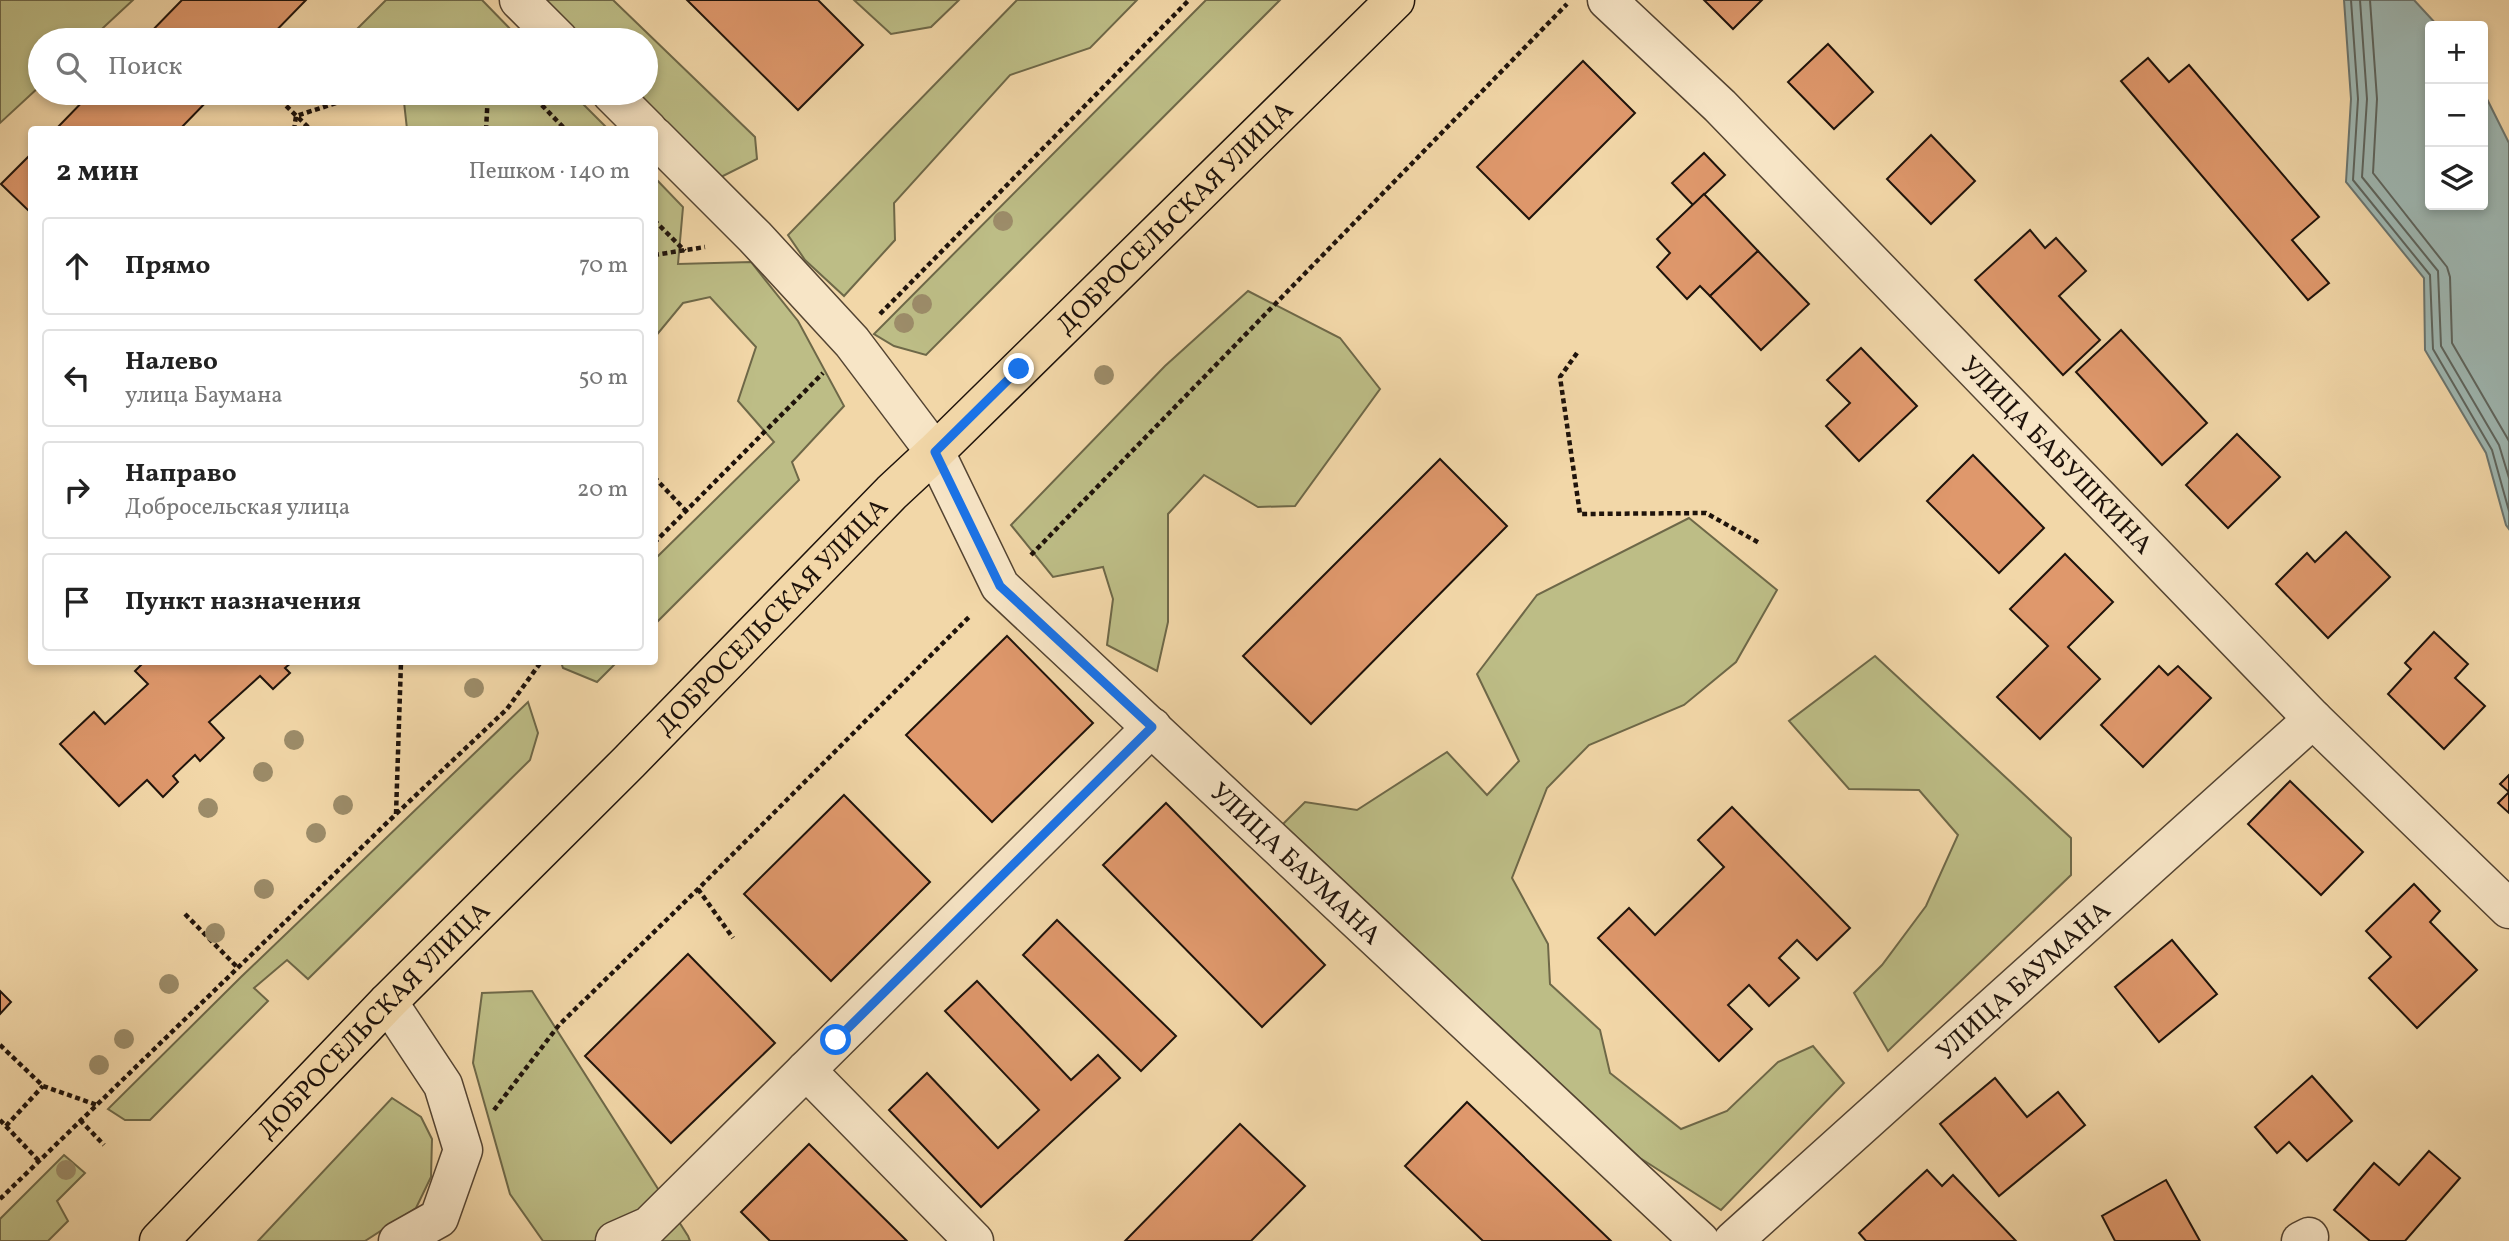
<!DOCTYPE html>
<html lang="ru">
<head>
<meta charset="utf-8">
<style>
  body { margin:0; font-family:Vollkorn,serif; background:#f2f2f2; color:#222 }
  .controls { position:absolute; right:21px; top:21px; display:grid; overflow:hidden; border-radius:7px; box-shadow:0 4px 10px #0003 }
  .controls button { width:63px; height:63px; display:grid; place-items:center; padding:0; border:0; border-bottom:2px solid #e0e0e0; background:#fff; color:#222; font:35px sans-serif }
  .stop { position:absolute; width:21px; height:21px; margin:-16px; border:5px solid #1a73e8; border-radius:50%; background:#fff }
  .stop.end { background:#1a73e8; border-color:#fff; box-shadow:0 2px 7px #0008 }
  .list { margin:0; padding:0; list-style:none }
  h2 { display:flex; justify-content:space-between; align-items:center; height:91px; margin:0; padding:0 28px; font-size:30px }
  h2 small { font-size:23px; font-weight:400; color:#767676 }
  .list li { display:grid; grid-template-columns:46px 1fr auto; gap:21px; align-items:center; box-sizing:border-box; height:98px; margin:0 14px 14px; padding:0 14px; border:2px solid #e0e0e0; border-radius:7px }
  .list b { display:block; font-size:26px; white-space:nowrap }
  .list p { margin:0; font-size:23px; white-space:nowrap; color:#767676 }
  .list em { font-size:23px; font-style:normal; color:#767676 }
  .icon { flex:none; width:38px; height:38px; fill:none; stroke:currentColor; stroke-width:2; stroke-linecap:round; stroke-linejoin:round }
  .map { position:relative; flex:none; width:2509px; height:1241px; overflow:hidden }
  .search { position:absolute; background:#fff; box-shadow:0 4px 10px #0003; left:28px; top:28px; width:630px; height:77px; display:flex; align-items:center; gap:18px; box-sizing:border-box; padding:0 24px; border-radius:38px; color:#767676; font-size:26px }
  .panel { position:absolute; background:#fff; box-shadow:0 4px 10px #0003; left:28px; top:126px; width:630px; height:539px; border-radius:7px }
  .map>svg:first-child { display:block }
</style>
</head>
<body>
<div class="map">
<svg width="2509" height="1241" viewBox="0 0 2509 1241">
  <rect width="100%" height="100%" fill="#f2d7a8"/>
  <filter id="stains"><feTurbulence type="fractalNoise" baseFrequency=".00286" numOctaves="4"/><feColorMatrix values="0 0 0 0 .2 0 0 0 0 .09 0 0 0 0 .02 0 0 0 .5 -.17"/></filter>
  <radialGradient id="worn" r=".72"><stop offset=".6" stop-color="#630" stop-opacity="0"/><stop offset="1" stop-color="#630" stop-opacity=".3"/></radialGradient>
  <!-- green -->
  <g fill="#bdbd86" stroke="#6e6848" stroke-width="2">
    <polygon points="0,0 133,0 90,40 40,40 40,86 0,123"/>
    <polygon points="386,0 482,0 521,40 346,40"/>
    <polygon points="541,0 613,0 755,137 757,159 721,177 635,93 646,93 646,40 582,40"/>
    <polygon points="854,0 959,0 931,27 891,34"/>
    <polygon points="1017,0 1137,0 1090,48 1010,75 894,203 895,240 844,296 805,260 788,235"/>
    <polygon points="1206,0 1280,0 926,355 894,346 874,334"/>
    <polygon points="403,93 572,93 608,129 407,129"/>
    <polygon points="655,178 683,207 678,264 751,262 798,321 844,406 792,462 799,480 655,624 655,559 774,442 738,401 756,347 710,297 683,303 655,337"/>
    <polygon points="1248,291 1340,338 1380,389 1295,506 1258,507 1204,475 1168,514 1168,622 1157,671 1107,645 1113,599 1103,567 1053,577 1011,525 1165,366"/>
    <polygon points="1689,518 1777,590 1736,662 1684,705 1589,745 1547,788 1512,878 1548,944 1550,984 1600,1030 1610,1073 1681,1129 1727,1111 1778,1062 1813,1046 1844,1083 1721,1210 1640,1158 1283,824 1305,802 1357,810 1447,752 1487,795 1519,761 1477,674 1537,595"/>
    <polygon points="1875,656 2071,838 2071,875 1888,1051 1854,993 1882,965 1926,906 1958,835 1919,790 1849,789 1789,721"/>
    <polygon points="561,662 617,662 597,682 563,668"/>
    <polygon points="528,702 538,733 530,760 308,979 287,960 254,988 268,1001 150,1120 125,1120 108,1109 241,977"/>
    <polygon points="532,991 688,1236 690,1241 543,1241 510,1194 473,1063 482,993"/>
    <polygon points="392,1098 421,1117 432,1139 431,1177 416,1208 365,1241 258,1241"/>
    <polygon points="64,1155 85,1173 57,1201 68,1221 48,1241 0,1241 0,1219"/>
  </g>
  <!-- water -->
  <polygon fill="#9eb7b2" stroke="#6b756f" stroke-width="2" points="2344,0 2414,0 2438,26 2430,26 2430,205 2483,205 2483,91 2509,143 2509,529 2506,525 2486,453 2425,350 2424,278 2346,182 2351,99"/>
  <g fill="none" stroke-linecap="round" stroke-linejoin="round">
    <!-- shore -->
    <g stroke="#5e655e" stroke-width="2">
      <polyline points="2351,0 2358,99 2353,180 2430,275 2433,349 2492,450 2509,511"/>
      <polyline points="2360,0 2367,99 2362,177 2438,271 2441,346 2499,445 2509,478"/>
      <polyline points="2370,0 2377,99 2373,173 2447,267 2450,277 2452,343 2509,441"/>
    </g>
  </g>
  <!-- building -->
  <g fill="#df986c" stroke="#1f130b" stroke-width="2">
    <polygon points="182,0 306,0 267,40 143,40"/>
    <polygon points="687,0 818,0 863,45 798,110"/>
    <polygon points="1704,0 1762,0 1733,29"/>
    <polygon points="1828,44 1873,92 1834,129 1788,82"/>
    <polygon points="2148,58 2169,82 2189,65 2319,217 2292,240 2329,283 2308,300 2121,81"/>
    <polygon points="1583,61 1635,113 1529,219 1477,167"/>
    <polygon points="91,93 215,93 179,130 55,130"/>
    <polygon points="1931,135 1975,181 1931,224 1887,179"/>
    <polygon points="32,153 32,214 1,184"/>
    <polygon points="1704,153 1725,175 1693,205 1672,183"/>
    <polygon points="1704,194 1758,251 1710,296 1700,286 1687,299 1657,267 1670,253 1657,239"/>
    <polygon points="2030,230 2045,248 2056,238 2086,271 2059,296 2100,340 2063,375 1975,280"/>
    <polygon points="1758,251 1809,304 1761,350 1710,296"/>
    <polygon points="2121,330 2207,423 2162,465 2076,372"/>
    <polygon points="1861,348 1917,406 1859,461 1826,426 1850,403 1827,380"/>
    <polygon points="2237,434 2280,477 2228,528 2186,485"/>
    <polygon points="1973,455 2044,528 1999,573 1927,501"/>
    <polygon points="1440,459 1507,526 1311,724 1243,656"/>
    <polygon points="2346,532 2390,577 2328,638 2276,584 2307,553 2315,562"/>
    <polygon points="2065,554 2113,602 2068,647 2100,679 2040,739 1997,697 2048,646 2010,609"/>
    <polygon points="2434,632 2468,664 2455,678 2485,706 2444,749 2388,694 2411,669 2405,663"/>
    <polygon points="1007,636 1093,723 992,822 906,735"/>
    <polygon points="144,662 292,662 285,668 290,673 273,689 260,676 209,722 224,738 200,761 195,755 173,776 178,782 163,797 147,780 119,806 60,744 94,712 105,724 148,684 135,671"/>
    <polygon points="2159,666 2168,675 2178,666 2211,698 2143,767 2101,725"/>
    <polygon points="2509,775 2509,813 2498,803 2509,792 2500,784"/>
    <polygon points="2290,781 2363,852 2321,895 2248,824"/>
    <polygon points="844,795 930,882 831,981 744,894"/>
    <polygon points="1166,803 1325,965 1262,1027 1103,865"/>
    <polygon points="1732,807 1850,928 1817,960 1797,940 1779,958 1799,978 1769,1006 1749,985 1728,1005 1752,1029 1719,1061 1598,938 1629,908 1655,935 1724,867 1698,840"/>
    <polygon points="2414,884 2440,911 2430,922 2477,970 2417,1028 2369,978 2391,957 2366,931"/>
    <polygon points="1057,920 1176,1036 1141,1071 1023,955"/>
    <polygon points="2172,940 2217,994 2159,1042 2115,987"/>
    <polygon points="688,954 775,1043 671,1143 585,1056"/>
    <polygon points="977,981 1071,1080 1098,1055 1120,1078 981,1207 889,1110 927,1073 998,1148 1039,1110 945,1011"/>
    <polygon points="0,991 11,1002 0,1014"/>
    <polygon points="2312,1076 2352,1121 2307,1161 2289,1142 2277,1153 2255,1127"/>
    <polygon points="1995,1078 2027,1117 2058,1092 2085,1125 1999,1196 1940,1124"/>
    <polygon points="1467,1102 1611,1241 1483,1241 1405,1166"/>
    <polygon points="1240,1124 1305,1186 1251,1241 1125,1241"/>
    <polygon points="809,1144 907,1241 770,1241 741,1212"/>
    <polygon points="2429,1151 2460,1178 2405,1241 2370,1241 2334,1210 2374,1163 2399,1185"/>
    <polygon points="1927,1170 1942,1186 1953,1175 2016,1241 1866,1241 1859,1233"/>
    <polygon points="2166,1180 2200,1241 2115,1241 2102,1216"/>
  </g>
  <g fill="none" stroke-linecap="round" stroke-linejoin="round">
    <defs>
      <g id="minor">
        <polyline points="519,0 559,40"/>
        <path id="s1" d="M 1607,0 L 1720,106 L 2313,719 L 2509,909"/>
        <polyline points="611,93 648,130"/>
        <path id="s2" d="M 654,136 L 755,237 L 852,342 L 935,452 L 1000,586 L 1700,1241"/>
        <polyline points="388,1002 443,1085 463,1150 439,1218 398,1241"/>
        <polyline points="806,1070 974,1241"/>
        <polyline points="615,1241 649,1226 1152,727"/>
        <path id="s3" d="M 1733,1241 L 2313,719"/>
        <polyline points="2301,1241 2309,1237"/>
      </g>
      <g id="major">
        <path id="s4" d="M 159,1241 L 388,1002 L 629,762 L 892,492 L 935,452 L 1395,0"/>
      </g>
    </defs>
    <!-- minor casing -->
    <use href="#minor" stroke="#544432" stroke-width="41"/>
    <!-- major casing -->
    <use href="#major" stroke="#1f130b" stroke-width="41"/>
    <!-- path -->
    <g stroke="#1f130b" stroke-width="4.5" stroke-dasharray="5 3.5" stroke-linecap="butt">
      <polyline points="530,93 566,130"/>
      <polyline points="274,94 311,130"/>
      <polyline points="294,130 296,116 367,93"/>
      <polyline points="486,130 488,93"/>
      <polyline points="654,220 685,251"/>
      <polyline points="654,255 705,247"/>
      <polyline points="880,314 1189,0"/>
      <polyline points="1577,353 1560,377 1580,514 1706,513 1761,544"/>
      <polyline points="654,477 687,512"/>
      <polyline points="654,543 823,373"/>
      <polyline points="1031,555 1567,4"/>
      <polyline points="396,814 401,662"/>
      <polyline points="698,889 733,938"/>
      <polyline points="185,914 237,967"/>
      <polyline points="0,1045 43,1086 97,1105"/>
      <polyline points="494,1110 559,1025 698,889 970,616"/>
      <polyline points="0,1120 39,1161"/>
      <polyline points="80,1120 104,1145"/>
      <polyline points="6,1126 43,1086"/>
      <polyline points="0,1199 396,814 507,709 541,662"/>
    </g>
    <!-- minor -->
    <use href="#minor" stroke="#f7e5c6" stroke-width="38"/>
    <!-- major -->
    <use href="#major" stroke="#f2d7a8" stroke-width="38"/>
  </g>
  <!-- trees -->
  <g fill="#9c8c69">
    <circle cx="1003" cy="221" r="10"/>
    <circle cx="922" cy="304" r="10"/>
    <circle cx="904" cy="323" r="10"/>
    <circle cx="1104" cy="375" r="10"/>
    <circle cx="474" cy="688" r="10"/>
    <circle cx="294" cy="740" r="10"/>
    <circle cx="263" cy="772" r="10"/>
    <circle cx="343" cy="805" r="10"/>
    <circle cx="208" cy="808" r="10"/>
    <circle cx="316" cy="833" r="10"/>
    <circle cx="264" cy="889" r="10"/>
    <circle cx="215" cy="933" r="10"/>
    <circle cx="169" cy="984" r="10"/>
    <circle cx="124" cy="1039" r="10"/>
    <circle cx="99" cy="1065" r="10"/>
    <circle cx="66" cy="1170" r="10"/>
  </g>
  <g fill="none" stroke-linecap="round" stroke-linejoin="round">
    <!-- route -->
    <polyline stroke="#1a73e8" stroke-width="9" points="836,1040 1152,727 1000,586 935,452 1019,369"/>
  </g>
  <g text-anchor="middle" stroke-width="6" stroke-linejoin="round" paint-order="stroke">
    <!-- street labels -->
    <g font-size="26" fill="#1f130b" stroke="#f7e5c6">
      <text dy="9" stroke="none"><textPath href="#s4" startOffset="1442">ДОБРОСЕЛЬСКАЯ УЛИЦА</textPath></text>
      <text dy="9" stroke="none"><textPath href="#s1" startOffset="640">УЛИЦА БАБУШКИНА</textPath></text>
      <text dy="9" stroke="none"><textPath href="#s4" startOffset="875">ДОБРОСЕЛЬСКАЯ УЛИЦА</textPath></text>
      <text dy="9" stroke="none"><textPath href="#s2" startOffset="978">УЛИЦА БАУМАНА</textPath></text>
      <text dy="9" stroke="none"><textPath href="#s3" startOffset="390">УЛИЦА БАУМАНА</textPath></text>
      <text dy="9" stroke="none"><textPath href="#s4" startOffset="308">ДОБРОСЕЛЬСКАЯ УЛИЦА</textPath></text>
    </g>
  </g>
  <rect width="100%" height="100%" filter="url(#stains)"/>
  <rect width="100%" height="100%" fill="url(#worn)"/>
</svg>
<div class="controls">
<button>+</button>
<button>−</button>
<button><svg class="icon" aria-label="layers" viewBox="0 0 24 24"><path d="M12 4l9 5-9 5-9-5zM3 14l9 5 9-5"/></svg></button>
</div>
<div class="stop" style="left:836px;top:1040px"></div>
<div class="stop end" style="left:1019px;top:369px"></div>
<div class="search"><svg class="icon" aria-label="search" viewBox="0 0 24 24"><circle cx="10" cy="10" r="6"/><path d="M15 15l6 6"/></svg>Поиск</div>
<section class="panel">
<h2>2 мин<small>Пешком · 140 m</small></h2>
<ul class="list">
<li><svg class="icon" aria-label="ahead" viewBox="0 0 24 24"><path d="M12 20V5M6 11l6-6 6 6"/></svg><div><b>Прямо</b></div><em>70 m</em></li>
<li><svg class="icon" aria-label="left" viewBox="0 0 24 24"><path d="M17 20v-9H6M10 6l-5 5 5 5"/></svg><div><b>Налево</b><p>улица Баумана</p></div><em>50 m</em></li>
<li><svg class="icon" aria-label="right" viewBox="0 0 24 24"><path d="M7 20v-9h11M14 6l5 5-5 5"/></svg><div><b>Направо</b><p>Добросельская улица</p></div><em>20 m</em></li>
<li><svg class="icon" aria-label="arrive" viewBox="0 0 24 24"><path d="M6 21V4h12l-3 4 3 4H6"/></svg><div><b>Пункт назначения</b></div></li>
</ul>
</section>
</div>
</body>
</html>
